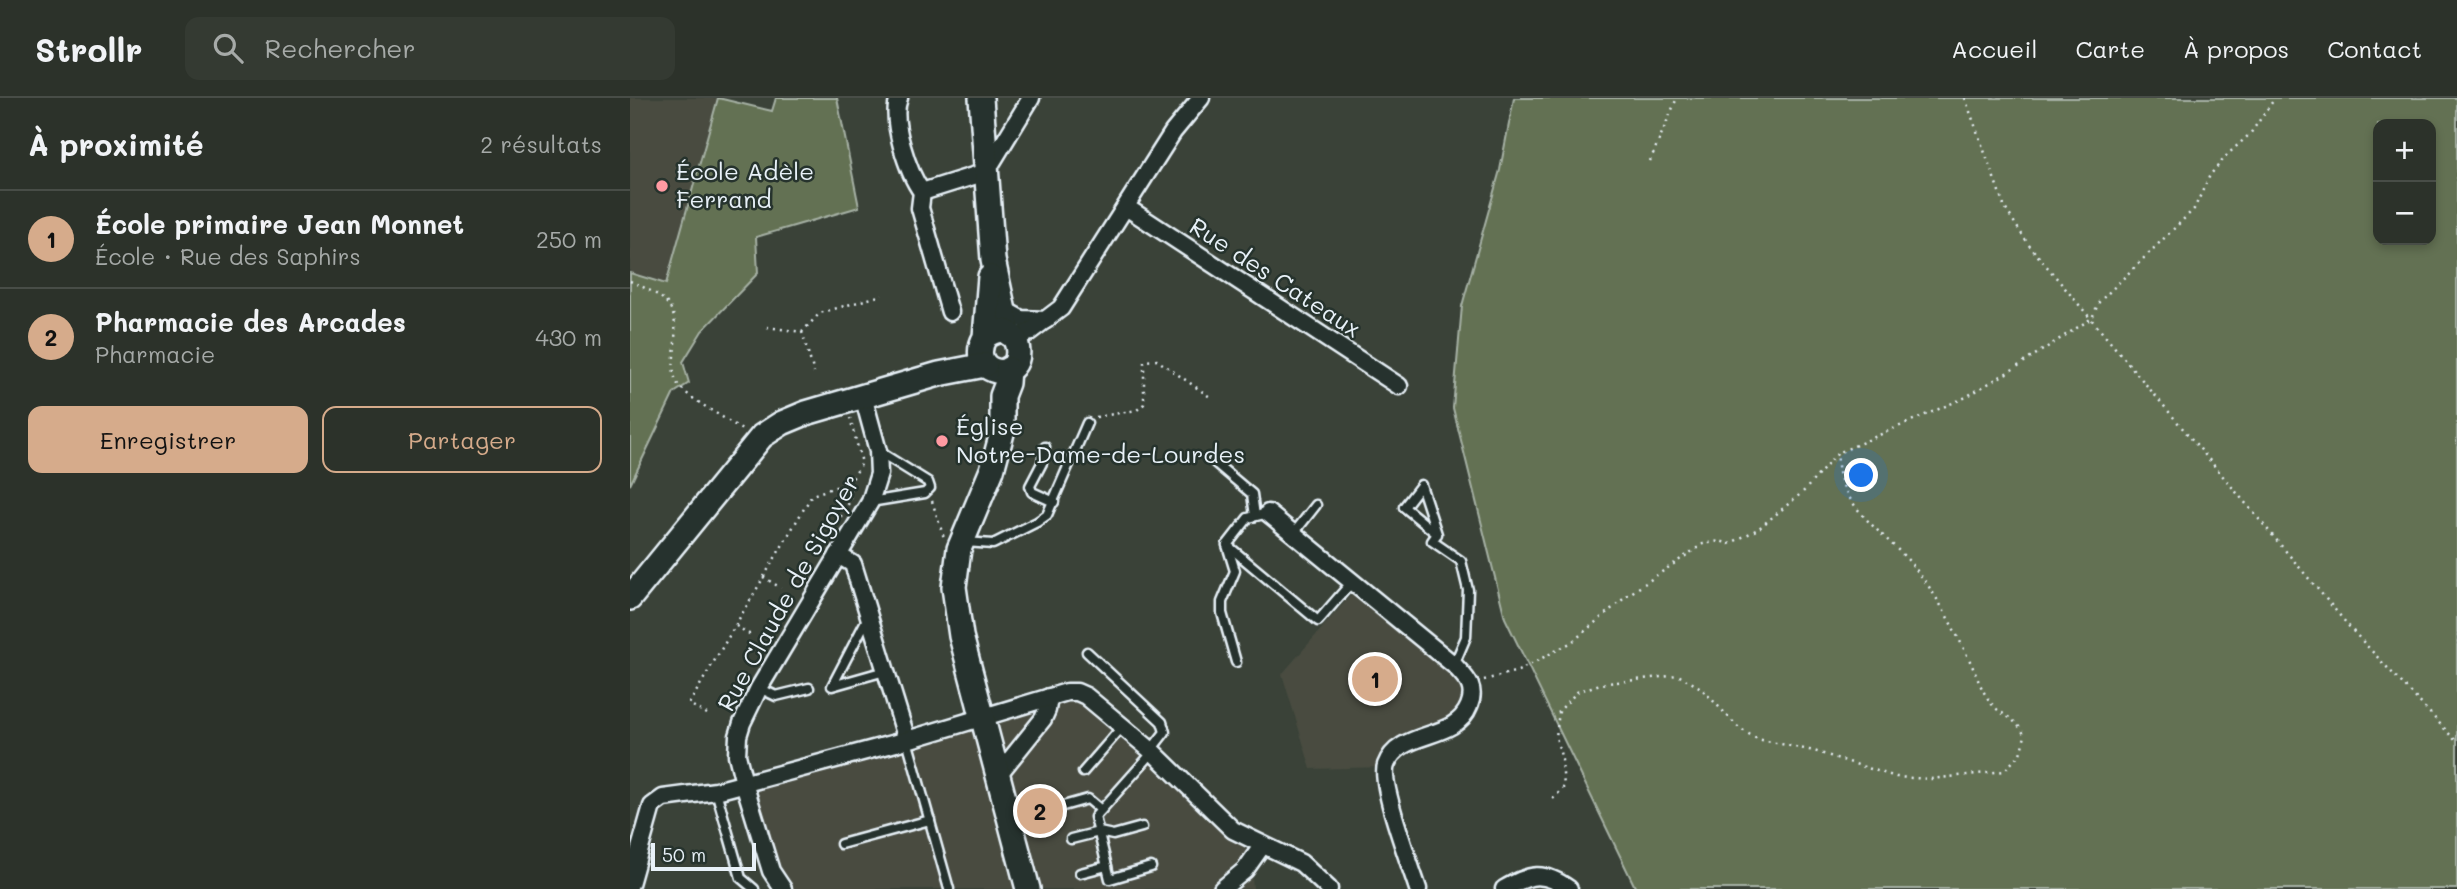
<!DOCTYPE html>
<html lang="fr">
<head>
<meta charset="utf-8">
<style>
  body { margin:0; font-family:Mali,sans-serif; background:#343a32; color:#f1f3f6 }
  .controls { position:absolute; right:21px; top:21px; display:grid; overflow:hidden; border-radius:14px; box-shadow:0 4px 10px #0003 }
  .controls button { width:63px; height:63px; display:grid; place-items:center; padding:0; border:0; border-bottom:2px solid #484d47; background:#2c322a; color:#f1f3f6; font:35px sans-serif }
  .scale { position:absolute; left:21px; bottom:18px; width:105px; box-sizing:border-box; padding-left:7px; border:4px solid #e8f1f8; border-top:0; font-size:19px; line-height:24px; white-space:nowrap; color:#e8f1f8; -webkit-text-stroke:5px #26332d; paint-order:stroke }
  .you { position:absolute; left:1232px; top:378px; width:24px; height:24px; margin:-18px; border:5px solid #fff; border-radius:50%; background:#1a73e8; box-shadow:0 0 0 10px #1a73e833 }
  .badge { display:grid; place-items:center; width:46px; height:46px; border-radius:50%; background:#d6ab8b; color:#111; font-size:23px; font-weight:700 }
  .pin { position:absolute; translate:-50% -50%; border:4px solid #fff; box-shadow:0 2px 7px #0006 }
  .list { margin:0; padding:0; list-style:none }
  h2 { display:flex; justify-content:space-between; align-items:center; height:91px; margin:0; padding:0 28px; font-size:30px }
  h2 small { font-size:23px; font-weight:400; color:#a6aaa8 }
  .list li { display:grid; grid-template-columns:46px 1fr auto; gap:21px; align-items:center; box-sizing:border-box; height:98px; padding:0 28px; border-top:2px solid #484d47 }
  .list b { display:block; font-size:26px; white-space:nowrap }
  .list p { margin:0; font-size:23px; white-space:nowrap; color:#a6aaa8 }
  .list em { font-size:23px; font-style:normal; color:#a6aaa8 }
  .actions { display:flex; gap:14px; padding:21px 28px }
  .actions a { flex:1; padding:16px 0; border:2px solid #d6ab8b; border-radius:14px; text-align:center; font-size:24px; color:#d6ab8b }
  .actions .main { background:#d6ab8b; color:#111 }
  .icon { flex:none; width:38px; height:38px; fill:none; stroke:currentColor; stroke-width:2; stroke-linecap:round; stroke-linejoin:round }
  .map { position:relative; flex:none; width:1827px; height:791px; overflow:hidden }
  header { display:flex; align-items:center; gap:42px; box-sizing:border-box; height:98px; padding:0 35px; background:#2c322a; border-bottom:2px solid #484d47 }
  header strong { font-size:33px }
  nav { display:flex; gap:38px; margin-inline-start:auto; font-size:24px }
  .search { width:490px; height:63px; background:#343a32; display:flex; align-items:center; gap:18px; box-sizing:border-box; padding:0 24px; border-radius:14px; color:#a6aaa8; font-size:26px }
  main { display:flex }
  aside { flex:1; background:#2c322a }
  .map>svg:first-child { display:block }
</style>
</head>
<body>
<header>
<strong>Strollr</strong>
<div class="search"><svg class="icon" aria-label="search" viewBox="0 0 24 24"><circle cx="10" cy="10" r="6"/><path d="M15 15l6 6"/></svg>Rechercher</div>
<nav><a>Accueil</a><a>Carte</a><a>À propos</a><a>Contact</a></nav>
</header>
<main>
<aside>
<h2>À proximité<small>2 résultats</small></h2>
<ul class="list">
<li><span class="badge">1</span><div><b>École primaire Jean Monnet</b><p>École · Rue des Saphirs</p></div><em>250 m</em></li>
<li><span class="badge">2</span><div><b>Pharmacie des Arcades</b><p>Pharmacie</p></div><em>430 m</em></li>
</ul>
<div class="actions"><a class="main">Enregistrer</a><a>Partager</a></div>
</aside>
<div class="map">
<svg width="1827" height="791" viewBox="0 0 1827 791">
  <rect width="100%" height="100%" fill="#3a4238"/>
  <filter id="ink" filterUnits="userSpaceOnUse"><feTurbulence type="fractalNoise" baseFrequency=".0143" numOctaves="2"/><feDisplacementMap in="SourceGraphic" scale="14" xChannelSelector="R" yChannelSelector="G"/><feConvolveMatrix kernelMatrix="1 2 1 2 8 2 1 2 1" color-interpolation-filters="sRGB"/></filter>
  <g filter="url(#ink)">
    <!-- built -->
    <g fill="#484c40">
      <polygon points="0,0 88,0 36,186 0,175"/>
      <polygon points="728,489 841,585 835,620 773,647 755,669 681,671 652,576"/>
      <polygon points="447,594 613,743 621,766 623,791 153,791 114,685"/>
    </g>
    <!-- grass -->
    <g fill="#647152" stroke="#a6b1a5" stroke-width="2" fill-rule="evenodd">
      <polygon points="88,0 142,13 146,0 207,0 229,109 126,139 128,175 72,233 53,264 59,285 44,295 0,387 0,175 36,186"/>
      <path d="M 884,0 L 1827,0 L 1827,791 L 1006,791 L 875,520 L 823,310 L 832,208 L 870,72 ZM 1801,26 L 1801,142 L 1748,142 L 1748,26 Z"/>
    </g>
    <g fill="none" stroke-linecap="round" stroke-linejoin="round">
      <defs>
        <g id="lane">
          <polyline points="415,349 412,365 400,388 402,394 424,404"/>
          <polyline points="583,363 622,396 625,418"/>
          <polyline points="240,404 295,395 300,390 298,384 248,353"/>
          <polyline points="638,415 618,420 597,447 688,523 722,484"/>
          <polyline points="664,435 686,407"/>
          <polyline points="807,436 791,387 774,409 807,436 802,443 831,463 838,492 836,539 824,567"/>
          <polyline points="335,444 363,446 407,424 417,417 457,325"/>
          <polyline points="597,447 605,473 592,504 592,515 606,564"/>
          <polyline points="238,519 202,588 255,573"/>
          <polyline points="457,554 532,624 535,634 521,652"/>
          <polyline points="129,590 146,598 179,590"/>
          <polyline points="277,642 319,791"/>
          <polyline points="453,674 492,629"/>
          <polyline points="86,693 111,780 124,791"/>
          <polyline points="433,708 458,701 471,712"/>
          <polyline points="441,741 469,734 483,737 512,729"/>
          <polyline points="211,746 300,722"/>
          <polyline points="521,769 480,781 465,719 523,654"/>
          <polyline points="450,775 477,768"/>
        </g>
        <g id="street">
          <path d="M 269,0 C 260,22 278,75 292,94 L 290,110 L 320,214"/>
          <polyline points="292,94 356,74 401,0"/>
          <polyline points="496,109 769,288"/>
          <polyline points="373,211 391,221 416,222"/>
          <polyline points="384,239 398,235 431,210 543,34 571,0"/>
          <path d="M 638,415 L 824,567 C 836,580 847,589 839,608 C 825,644 769,631 756,667 C 749,685 781,769 788,791"/>
          <polyline points="208,457 223,466 277,642"/>
          <polyline points="368,677 413,621 417,612 419,599"/>
          <polyline points="0,786 22,708 33,700 86,693 277,642 437,594 447,594 456,598 523,654 603,732 671,765 699,791"/>
          <polyline points="153,791 141,773 114,685 107,657 108,638 112,625 129,590 240,404 249,376 248,353 233,298"/>
          <polyline points="592,791 615,772 632,748"/>
          <path d="M 874,791 C 900,776 913,772 939,791"/>
        </g>
        <g id="secondary">
          <polyline points="351,0 363,162 379,236"/>
          <path d="M 355,239 C 393,211 401,285 363,272 C 348,266 348,251 355,239 L 360,179"/>
          <polyline points="378,271 377,285 372,298 372,335 362,372 329,451 324,489 331,538 398,791"/>
          <polyline points="0,500 132,338 152,325 176,315 309,276 355,267"/>
        </g>
      </defs>
      <!-- lane casing -->
      <use href="#lane" stroke="#e8f1f8" stroke-width="13"/>
      <!-- street casing -->
      <use href="#street" stroke="#e8f1f8" stroke-width="21"/>
      <!-- secondary casing -->
      <use href="#secondary" stroke="#e8f1f8" stroke-width="28"/>
      <!-- path -->
      <g stroke="#e8f1f8" stroke-width="2.5" stroke-dasharray="2 5" stroke-linecap="butt">
        <polyline points="1335,0 1375,110 1398,146 1722,532 1827,644"/>
        <polyline points="1020,63 1047,0"/>
        <path d="M 0,183 C 45,203 48,210 44,258 C 43,267 43,277 47,285 C 57,301 97,320 113,333"/>
        <polyline points="137,229 172,234 190,215 252,197"/>
        <polyline points="172,234 184,275"/>
        <polyline points="466,319 507,312 514,306 514,263 527,262 580,299"/>
        <polyline points="302,403 314,440"/>
        <polyline points="200,437 220,403 220,384"/>
        <polyline points="133,479 151,490"/>
        <polyline points="106,528 121,537"/>
        <polyline points="854,582 888,573 942,544 998,497 1073,446 1090,443 1099,446 1128,431 1173,394 1208,355 1334,300 1385,270 1462,220 1469,204 1564,111 1580,77 1599,55 1620,36 1645,0"/>
        <polyline points="77,616 59,606 182,397 220,384 232,365 220,320"/>
        <path d="M 923,701 L 934,689 L 932,662 L 926,639 L 929,613 L 947,594 L 970,586 L 1048,577 L 1071,590 L 1109,630 L 1127,641 L 1184,653 L 1266,679 L 1301,681 L 1374,673 L 1390,656 L 1395,638 C 1384,617 1372,619 1361,605 C 1350,591 1345,572 1337,557 C 1322,527 1306,495 1284,469 C 1257,436 1204,406 1208,357"/>
      </g>
      <!-- lane -->
      <use href="#lane" stroke="#26332d" stroke-width="8"/>
      <!-- street -->
      <use href="#street" stroke="#26332d" stroke-width="16"/>
      <!-- secondary -->
      <use href="#secondary" stroke="#26332d" stroke-width="23"/>
    </g>
  </g>
  <!-- markers -->
  <g fill="#ff9aa2" stroke="#26332d" stroke-width="2.5">
    <circle cx="32" cy="88" r="7"/>
    <circle cx="312" cy="343" r="7"/>
  </g>
  <g text-anchor="middle" stroke-width="5" stroke-linejoin="round" paint-order="stroke">
    <!-- poi labels -->
    <g font-size="24" fill="#e8f1f8" stroke="#26332d" text-anchor="start">
      <text x="46" y="82">École Adèle<tspan x="46" dy="28">Ferrand</tspan></text>
      <text x="326" y="337">Église<tspan x="326" dy="28">Notre-Dame-de-Lourdes</tspan></text>
    </g>
    <!-- street labels -->
    <g font-size="24" fill="#e8f1f8" stroke="#26332d">
      <text transform="translate(645 180) rotate(33)" y="8">Rue des Cateaux</text>
      <text transform="translate(159 495) rotate(-61)" y="8">Rue Claude de Sigoyer</text>
    </g>
  </g>
</svg>
<div class="controls">
<button>+</button>
<button>−</button>
</div>
<div class="scale">50 m</div>
<div class="you"></div>
<div class="pin badge" style="left:745px;top:581px">1</div>
<div class="pin badge" style="left:410px;top:713px">2</div>
</div>
</main>
</body>
</html>
